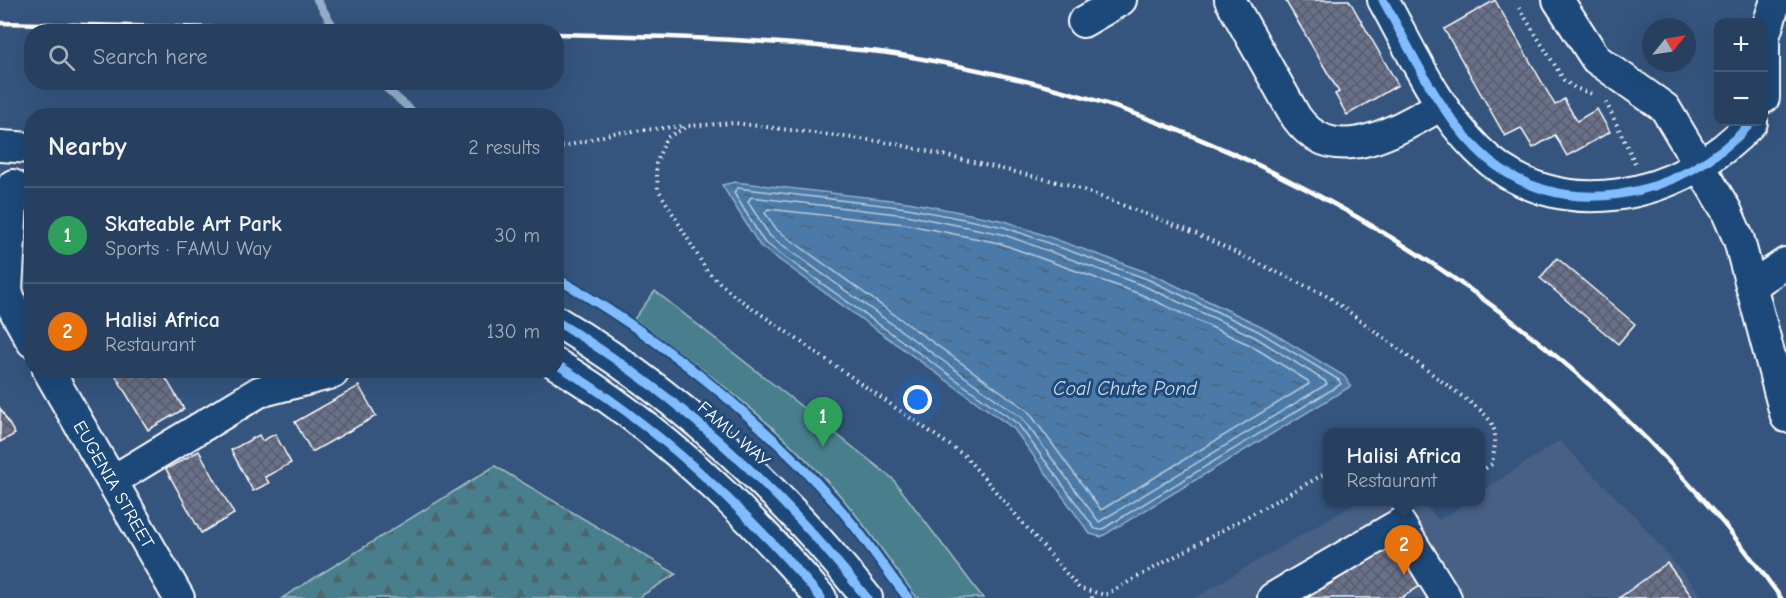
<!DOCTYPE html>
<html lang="en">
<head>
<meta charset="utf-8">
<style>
  body { margin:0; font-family:"Comic Neue",sans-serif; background:#344b68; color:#f1f3f6 }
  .controls { position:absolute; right:18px; top:18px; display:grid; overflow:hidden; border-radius:12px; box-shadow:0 6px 24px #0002 }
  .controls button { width:54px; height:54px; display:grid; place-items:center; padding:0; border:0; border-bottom:2px solid #445974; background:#28405f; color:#f1f3f6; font:30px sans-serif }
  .compass { position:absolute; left:1642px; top:18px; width:54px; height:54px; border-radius:50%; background:#28405f; box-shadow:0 6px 24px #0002; rotate:60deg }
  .you { position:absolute; left:918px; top:400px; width:21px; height:21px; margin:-15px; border:4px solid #fff; border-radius:50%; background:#1a73e8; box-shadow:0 0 0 9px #1a73e833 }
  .badge { display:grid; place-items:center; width:39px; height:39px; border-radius:50%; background:#ff9aa2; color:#fff; font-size:20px; font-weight:700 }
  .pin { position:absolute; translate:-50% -50px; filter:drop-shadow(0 2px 3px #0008) }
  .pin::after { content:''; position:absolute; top:32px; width:21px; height:18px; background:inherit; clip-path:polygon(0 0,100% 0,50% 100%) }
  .popup { position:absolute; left:1323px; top:428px; width:162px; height:78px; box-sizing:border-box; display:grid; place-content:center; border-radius:12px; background:#28405f; filter:drop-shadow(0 2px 4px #0005); font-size:20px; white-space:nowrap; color:#a5afbd }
  .popup b { font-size:22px; color:#f1f3f6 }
  .popup::after { content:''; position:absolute; left:50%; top:100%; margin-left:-12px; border:12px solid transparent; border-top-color:#28405f }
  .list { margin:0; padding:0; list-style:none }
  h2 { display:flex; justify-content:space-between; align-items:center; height:78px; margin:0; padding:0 24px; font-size:26px }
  h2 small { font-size:20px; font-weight:400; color:#a5afbd }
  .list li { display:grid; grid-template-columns:39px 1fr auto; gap:18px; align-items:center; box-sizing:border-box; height:96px; padding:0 24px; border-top:2px solid #445974 }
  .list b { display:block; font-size:22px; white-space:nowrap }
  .list p { margin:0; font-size:20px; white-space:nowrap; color:#a5afbd }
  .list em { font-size:20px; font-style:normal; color:#a5afbd }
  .icon { flex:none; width:33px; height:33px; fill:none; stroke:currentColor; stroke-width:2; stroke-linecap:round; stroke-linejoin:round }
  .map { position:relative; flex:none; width:1786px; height:598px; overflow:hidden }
  .search { position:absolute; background:#28405f; box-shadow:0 6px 24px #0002; left:24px; top:24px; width:540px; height:66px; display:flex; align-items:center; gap:15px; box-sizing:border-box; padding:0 21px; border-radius:24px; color:#a5afbd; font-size:22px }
  .panel { position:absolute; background:#28405f; box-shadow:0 6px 24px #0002; left:24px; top:108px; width:540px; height:270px; border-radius:24px }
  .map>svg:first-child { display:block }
</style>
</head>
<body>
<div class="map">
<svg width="1786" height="598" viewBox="0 0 1786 598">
  <defs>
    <pattern id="forest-firs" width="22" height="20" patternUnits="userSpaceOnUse" patternTransform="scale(1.5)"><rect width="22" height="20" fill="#4a7f8d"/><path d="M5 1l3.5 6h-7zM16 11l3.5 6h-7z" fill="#4b666c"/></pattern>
    <pattern id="water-ripples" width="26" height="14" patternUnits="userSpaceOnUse" patternTransform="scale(1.5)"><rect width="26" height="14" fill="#4c7aa8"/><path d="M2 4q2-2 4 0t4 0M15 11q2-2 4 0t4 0" fill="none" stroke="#4c637a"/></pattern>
    <pattern id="building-cross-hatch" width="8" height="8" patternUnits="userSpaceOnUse" patternTransform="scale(1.5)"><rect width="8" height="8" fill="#68708b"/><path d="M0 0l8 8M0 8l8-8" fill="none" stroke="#595c68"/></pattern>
  </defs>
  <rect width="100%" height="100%" fill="#35557f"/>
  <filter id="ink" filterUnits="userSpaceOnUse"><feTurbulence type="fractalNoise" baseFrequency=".0167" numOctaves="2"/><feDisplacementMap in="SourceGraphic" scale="12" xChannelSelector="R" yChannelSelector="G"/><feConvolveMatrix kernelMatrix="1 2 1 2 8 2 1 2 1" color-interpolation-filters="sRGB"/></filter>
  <g filter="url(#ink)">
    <!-- built -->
    <polygon fill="#486085" points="1559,441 1632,513 1704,598 1194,598 1358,502 1423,502 1439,520 1467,502 1480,502 1481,492"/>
    <!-- green -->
    <path fill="#4a7f8d" stroke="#a4bfc6" stroke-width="1.5" d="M 655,291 L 892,478 L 983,598 L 917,598 C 891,563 866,525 837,492 C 778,426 706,370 634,319 Z"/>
    <!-- forest -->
    <polygon fill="url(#forest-firs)" stroke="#a4bfc6" stroke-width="1.5" points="495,466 676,574 638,598 282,598"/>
    <!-- water -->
    <polygon fill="url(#water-ripples)" stroke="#94afcb" stroke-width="1.5" points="735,182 908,202 1005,221 1149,273 1261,326 1344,376 1351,386 1101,537 1090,534 1014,429 760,246 722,185"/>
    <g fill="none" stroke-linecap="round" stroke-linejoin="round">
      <!-- shore -->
      <g stroke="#b7cadc" stroke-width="1.5">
        <polygon points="737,188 907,208 1004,227 1147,279 1258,331 1339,380 1341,384 1101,530 1095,529 1018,424 764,242 734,193"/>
        <polygon points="751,197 906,215 1002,234 1144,286 1255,337 1325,381 1327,384 1099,522 1022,418 770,236 748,202"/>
        <polygon points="768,209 905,224 999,243 1140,294 1250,345 1308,381 1309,384 1101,510 1028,411 777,230 765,213"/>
      </g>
      <!-- stream -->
      <g stroke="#94afcb" stroke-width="8">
        <polyline points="317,0 337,32"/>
        <polyline points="379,82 418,116"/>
      </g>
    </g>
    <!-- building -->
    <g fill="url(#building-cross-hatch)" stroke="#fff" stroke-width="1.5">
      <polygon points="1285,0 1349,0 1398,85 1347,115 1335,94 1339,92"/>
      <polygon points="1495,0 1555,105 1564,99 1577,121 1597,109 1610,132 1567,156 1555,135 1533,148 1521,128 1505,136 1444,29"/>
      <polygon points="1557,258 1635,324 1618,344 1540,278"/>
      <polygon points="112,370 161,370 184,409 148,430"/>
      <polygon points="359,386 376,416 312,452 295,422"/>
      <polygon points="0,408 15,434 0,442"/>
      <polygon points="275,434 291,463 265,477 269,483 253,491 231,450 259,435 262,441"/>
      <polygon points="199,451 234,514 201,533 166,469"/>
      <polygon points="1400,541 1425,583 1401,598 1307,598"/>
      <polygon points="1667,563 1693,598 1619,598"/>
    </g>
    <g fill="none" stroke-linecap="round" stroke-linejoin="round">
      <defs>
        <g id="minor">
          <path d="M 1230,0 L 1296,117 C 1335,172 1399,128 1442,105"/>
          <path d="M 1383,0 C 1411,50 1436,108 1477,149 C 1556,229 1683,199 1752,122"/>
          <polyline points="1558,0 1596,59 1665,108 1726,210 1739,240 1786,417"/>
          <polyline points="1083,22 1121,0"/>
          <polyline points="1764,98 1764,37 1776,0"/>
          <polyline points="0,146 32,148"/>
          <polyline points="13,185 7,290 12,306 32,342"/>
          <polyline points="1751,286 1786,263"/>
          <path d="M 556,321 C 676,393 780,489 867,598"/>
          <path d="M 556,364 C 654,423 748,511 821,598"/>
          <path id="s1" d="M 48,370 L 179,598"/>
          <polyline points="112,481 259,392 333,373"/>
          <polyline points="1273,598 1400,524 1446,598"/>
        </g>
      </defs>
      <!-- minor casing -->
      <use href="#minor" stroke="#fff" stroke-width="34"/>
      <!-- path -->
      <g stroke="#fff" stroke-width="4" stroke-dasharray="1.5 4.5" stroke-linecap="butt">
        <polyline points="1519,8 1564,80 1575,88 1595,95"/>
        <polyline points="1606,102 1635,163"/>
        <polyline points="556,149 614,133 684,126"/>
        <path d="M 1328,472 L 1105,595 L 1079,588 L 965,456 L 732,294 L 707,271 L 658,189 L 656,164 L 666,138 L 688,126 L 735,123 L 892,143 L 1070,185 L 1195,233 L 1329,297 L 1479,409 C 1500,427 1496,439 1492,464 L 1480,472"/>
        <polyline points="1092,598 1093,592"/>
      </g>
      <!-- minor -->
      <use href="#minor" stroke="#1f4a7a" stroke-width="30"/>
      <!-- rail -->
      <g stroke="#fff" stroke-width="4.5">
        <polyline points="0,23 390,32"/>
        <path d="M 556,34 C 644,36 730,38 818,46 C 843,49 870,50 895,54 C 959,65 1025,79 1088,98 C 1363,186 1613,363 1781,598"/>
      </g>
      <defs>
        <g id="cycleway">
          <path d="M 1383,0 C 1411,50 1436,108 1477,149 C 1556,229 1683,199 1752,122"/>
          <path d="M 556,278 C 657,335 759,417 836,504 C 863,534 883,567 908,598"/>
          <path d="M 556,321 C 676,393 780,489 867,598"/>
          <path d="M 556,364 C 654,423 748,511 821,598"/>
        </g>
      </defs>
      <!-- cycleway casing -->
      <use href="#cycleway" stroke="#1f4a7a" stroke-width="13"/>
      <!-- cycleway -->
      <use href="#cycleway" stroke="#80bcff" stroke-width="9"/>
    </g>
  </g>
  <g text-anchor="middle" stroke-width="6" stroke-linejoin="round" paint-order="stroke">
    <!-- street labels -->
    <g font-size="18" fill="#fff" stroke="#1f4a7a">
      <text transform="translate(734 434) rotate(41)" y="6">FAMU WAY</text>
      <text dy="6" stroke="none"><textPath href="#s1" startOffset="132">EUGENIA STREET</textPath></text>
    </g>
    <!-- water labels -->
    <g font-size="20" font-style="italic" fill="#d2dee9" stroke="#1f4a7a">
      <text x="1125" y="395">Coal Chute Pond</text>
    </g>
  </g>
</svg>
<div class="controls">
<button>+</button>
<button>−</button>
</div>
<svg class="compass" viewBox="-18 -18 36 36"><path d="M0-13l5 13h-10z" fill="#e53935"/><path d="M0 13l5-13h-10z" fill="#a5afbd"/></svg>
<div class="you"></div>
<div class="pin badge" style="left:823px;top:447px;background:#2e9e5b">1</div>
<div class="pin badge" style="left:1404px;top:575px;background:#e8710a">2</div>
<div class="popup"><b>Halisi Africa</b>Restaurant</div>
<div class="search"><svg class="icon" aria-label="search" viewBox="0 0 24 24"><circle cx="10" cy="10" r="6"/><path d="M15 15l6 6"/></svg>Search here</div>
<section class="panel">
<h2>Nearby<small>2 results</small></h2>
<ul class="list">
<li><span class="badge" style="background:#2e9e5b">1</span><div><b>Skateable Art Park</b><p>Sports · FAMU Way</p></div><em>30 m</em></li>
<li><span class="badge" style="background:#e8710a">2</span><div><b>Halisi Africa</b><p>Restaurant</p></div><em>130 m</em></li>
</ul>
</section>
</div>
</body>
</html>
